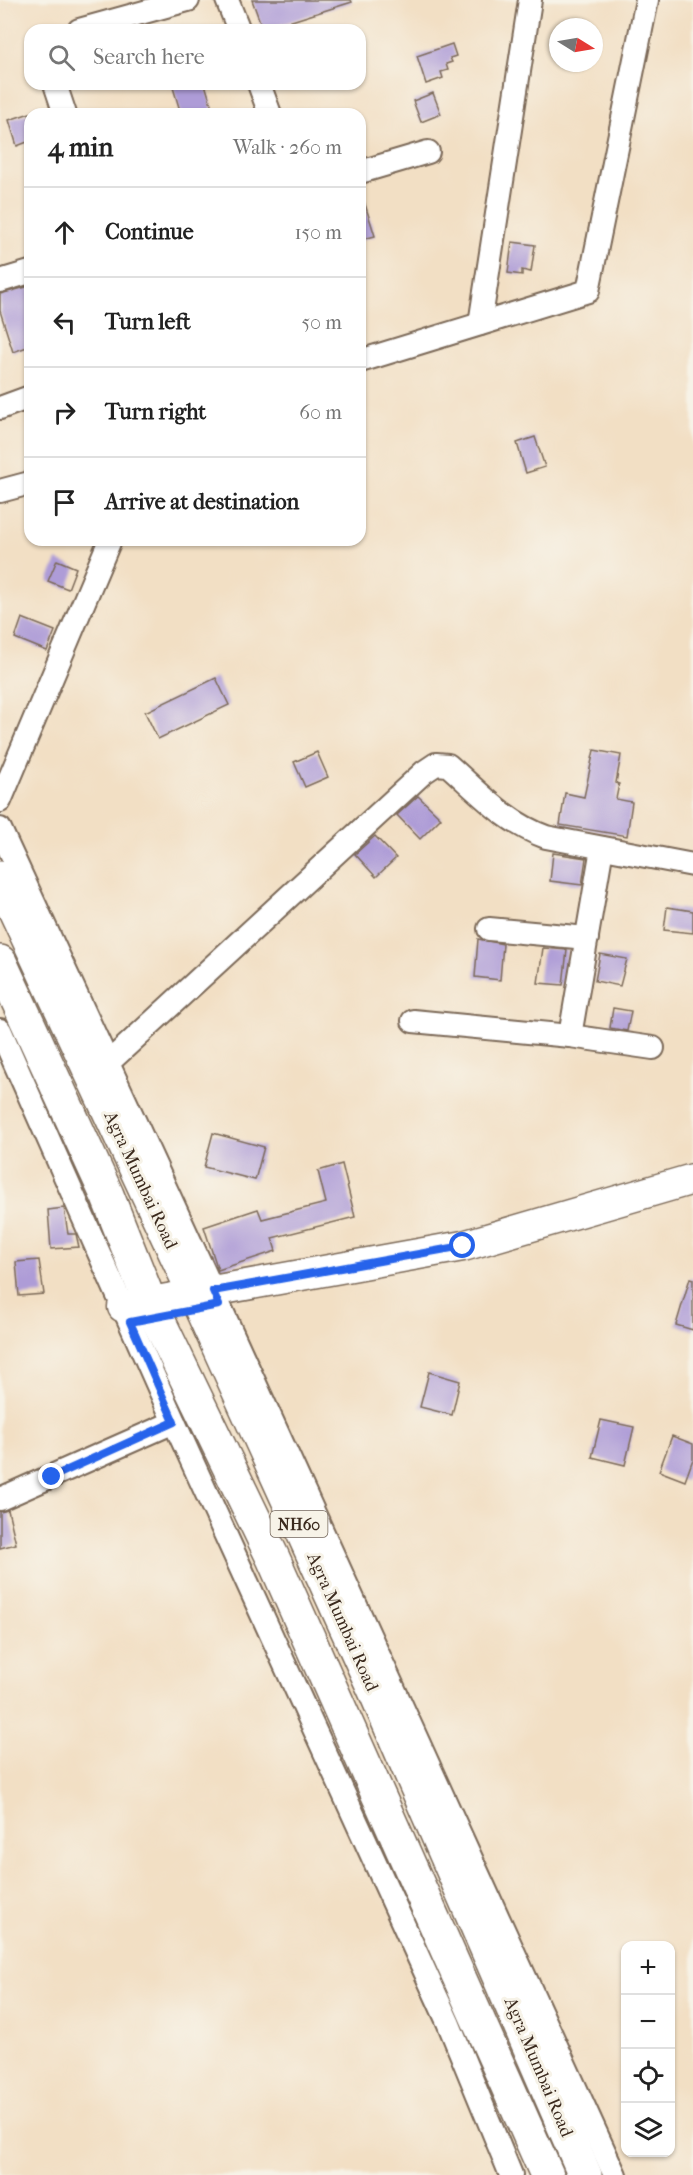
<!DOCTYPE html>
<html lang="en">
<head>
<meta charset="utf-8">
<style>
  body { margin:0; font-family:"IM FELL French Canon",serif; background:#f2f2f2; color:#222 }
  .controls { position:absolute; right:18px; bottom:18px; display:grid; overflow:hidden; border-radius:12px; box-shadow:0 2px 4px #0004 }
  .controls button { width:54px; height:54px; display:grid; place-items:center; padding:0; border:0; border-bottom:2px solid #e0e0e0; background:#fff; color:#222; font:30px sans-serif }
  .compass { position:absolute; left:549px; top:18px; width:54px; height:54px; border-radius:50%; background:#fff; box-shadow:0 2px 4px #0004; rotate:101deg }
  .stop { position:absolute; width:18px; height:18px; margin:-14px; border:4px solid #2563eb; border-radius:50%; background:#fff }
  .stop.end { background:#2563eb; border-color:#fff; box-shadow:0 2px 6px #0008 }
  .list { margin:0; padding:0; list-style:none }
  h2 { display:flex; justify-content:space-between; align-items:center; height:78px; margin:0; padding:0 24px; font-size:26px }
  h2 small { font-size:20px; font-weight:400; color:#767676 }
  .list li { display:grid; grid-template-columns:39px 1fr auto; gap:18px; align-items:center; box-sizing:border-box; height:90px; padding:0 24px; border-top:2px solid #e0e0e0 }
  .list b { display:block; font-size:22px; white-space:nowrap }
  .list em { font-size:20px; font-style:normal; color:#767676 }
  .icon { flex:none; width:33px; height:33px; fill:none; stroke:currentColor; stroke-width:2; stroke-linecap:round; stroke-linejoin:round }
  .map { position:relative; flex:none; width:693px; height:2175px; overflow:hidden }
  .search { position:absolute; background:#fff; box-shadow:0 2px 4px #0004; left:24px; top:24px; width:342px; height:66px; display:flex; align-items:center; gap:15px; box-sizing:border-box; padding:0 21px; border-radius:18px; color:#767676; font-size:22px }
  .panel { position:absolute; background:#fff; box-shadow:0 2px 4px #0004; left:24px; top:108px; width:342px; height:438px; border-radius:18px }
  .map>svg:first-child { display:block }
</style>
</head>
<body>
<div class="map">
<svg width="693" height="2175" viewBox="0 0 693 2175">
  <rect width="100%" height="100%" fill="#f7f3e8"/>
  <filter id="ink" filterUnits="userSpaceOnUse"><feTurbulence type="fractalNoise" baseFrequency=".0167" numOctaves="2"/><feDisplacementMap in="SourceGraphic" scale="12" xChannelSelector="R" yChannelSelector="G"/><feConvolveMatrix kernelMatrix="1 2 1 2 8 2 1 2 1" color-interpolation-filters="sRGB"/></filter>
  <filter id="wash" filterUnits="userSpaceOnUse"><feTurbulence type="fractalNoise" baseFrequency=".008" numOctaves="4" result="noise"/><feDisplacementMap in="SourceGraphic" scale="24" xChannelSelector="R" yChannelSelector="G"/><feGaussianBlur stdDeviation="1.35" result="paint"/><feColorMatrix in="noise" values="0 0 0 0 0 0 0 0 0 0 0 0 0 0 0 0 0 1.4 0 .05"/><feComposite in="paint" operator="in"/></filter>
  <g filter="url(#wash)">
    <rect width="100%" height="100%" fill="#f2dfc4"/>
    <g id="blocks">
      <!-- building -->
      <g fill="#ae9cd7">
        <polygon points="252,0 351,0 352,2 263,30"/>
        <polygon points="452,44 456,56 450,58 452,62 446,64 448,70 441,72 443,78 426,84 417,56"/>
        <polygon points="172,84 205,84 214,114 181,114"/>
        <polygon points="433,93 441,114 421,122 413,101"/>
        <polygon points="30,113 30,141 17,146 9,120"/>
        <polygon points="360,198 363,198 375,236 360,240"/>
        <polygon points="512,242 535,245 531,272 522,270 522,275 508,273"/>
        <polygon points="30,286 30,346 13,352 0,311 0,294"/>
        <polygon points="535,437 545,467 526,473 517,443"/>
        <polygon points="57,560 76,568 68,589 48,581"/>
        <polygon points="22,618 55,631 47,651 15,638"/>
        <polygon points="216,678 229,705 158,739 145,712"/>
        <polygon points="594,750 621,755 616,783 619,784 616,799 632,802 627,836 560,825 565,793 584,797"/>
        <polygon points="317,752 328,777 305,787 294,762"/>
        <polygon points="418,796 441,818 420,839 397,815"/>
        <polygon points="375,836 396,858 376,877 355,854"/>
        <polygon points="553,853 586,858 582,885 550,881"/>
        <polygon points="667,907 693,911 693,933 664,930"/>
        <polygon points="478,939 503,944 500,980 475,977"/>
        <polygon points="543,948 567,950 563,985 538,983"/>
        <polygon points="600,954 627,959 620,986 595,981"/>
        <polygon points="613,1008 631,1011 627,1031 610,1028"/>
        <polygon points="213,1133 264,1147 255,1180 204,1167"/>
        <polygon points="342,1164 355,1217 272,1238 276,1251 218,1270 204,1227 258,1209 262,1219 326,1203 318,1171"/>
        <polygon points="64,1208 68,1234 76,1234 79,1247 51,1249 48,1210"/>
        <polygon points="39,1260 44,1294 19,1296 16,1262"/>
        <polygon points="690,1278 693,1279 693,1330 676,1325"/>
        <polygon points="429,1372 460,1381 452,1415 420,1407"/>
        <polygon points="601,1420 634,1427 625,1465 592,1457"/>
        <polygon points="672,1436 693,1444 693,1459 685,1481 659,1471"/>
        <polygon points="8,1510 16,1544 0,1548 0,1512"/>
      </g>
    </g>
  </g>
  <g filter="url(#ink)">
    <use href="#blocks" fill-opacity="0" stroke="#7b6958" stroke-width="1.5"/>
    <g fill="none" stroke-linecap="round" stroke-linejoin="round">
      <defs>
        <g id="minor">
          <polyline points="227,0 239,30"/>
          <polyline points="79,30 188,0"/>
          <polyline points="55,84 65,114"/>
          <polyline points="259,84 270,114"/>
          <polyline points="360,172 428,152"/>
          <polyline points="0,281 30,272"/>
          <polyline points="480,324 530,0"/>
          <polyline points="360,361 588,291 647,0"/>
          <polyline points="0,408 30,397"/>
          <polyline points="0,491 30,483"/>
          <polyline points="0,801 110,540"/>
          <polyline points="0,829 213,1291 615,2175"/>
          <polyline points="489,929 587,938"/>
          <polyline points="413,1021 570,1036 602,848"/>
          <polyline points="0,1030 174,1422 448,2022 511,2175"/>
          <polyline points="570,1036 653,1048"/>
          <path d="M 108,1063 L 424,772 L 436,764 L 448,765 C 480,793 505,822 546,837 L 693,865"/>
          <polyline points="0,1499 174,1422"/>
        </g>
        <polyline id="major" points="123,1307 463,1246 693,1179"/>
        <g id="highway">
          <polyline points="0,878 195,1295 375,1691 585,2175"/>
          <polyline points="0,962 107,1195 150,1303 273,1558 547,2175"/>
        </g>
      </defs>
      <!-- minor casing -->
      <use href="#minor" stroke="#7b6958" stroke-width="26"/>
      <!-- major casing -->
      <use href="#major" stroke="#7b6958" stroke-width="33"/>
      <!-- highway casing -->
      <use href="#highway" stroke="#7b6958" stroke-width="36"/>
      <!-- minor -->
      <use href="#minor" stroke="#fff" stroke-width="22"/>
      <!-- major -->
      <use href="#major" stroke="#fff" stroke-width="30"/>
      <!-- highway -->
      <use href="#highway" stroke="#fff" stroke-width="33"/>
    </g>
  </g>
  <g fill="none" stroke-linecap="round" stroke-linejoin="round" filter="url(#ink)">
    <!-- route -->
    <polyline stroke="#2563eb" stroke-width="8" points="52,1477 174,1422 130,1322 219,1305 213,1291 463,1246"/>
  </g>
  <g text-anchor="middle" stroke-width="6" stroke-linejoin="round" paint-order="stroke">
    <!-- shield labels -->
    <rect fill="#f7f3e8" stroke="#73665b" stroke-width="1.5" x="270.5" y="1511" width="57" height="26" rx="4.5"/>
    <g font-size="16" font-weight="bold" fill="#3b2a1e">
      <text x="299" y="1530">NH60</text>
    </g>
    <!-- street labels -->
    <g font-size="18" fill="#3b2a1e" stroke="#f7f3e8">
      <text transform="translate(141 1180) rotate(65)" y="6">Agra Mumbai Road</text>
      <text transform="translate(343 1622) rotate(66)" y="6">Agra Mumbai Road</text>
      <text transform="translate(539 2067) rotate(67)" y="6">Agra Mumbai Road</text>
    </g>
  </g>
</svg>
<div class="controls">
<button>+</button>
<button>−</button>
<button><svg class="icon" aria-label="locate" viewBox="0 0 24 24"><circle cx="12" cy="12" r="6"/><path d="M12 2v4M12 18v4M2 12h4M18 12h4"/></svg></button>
<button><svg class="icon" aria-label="layers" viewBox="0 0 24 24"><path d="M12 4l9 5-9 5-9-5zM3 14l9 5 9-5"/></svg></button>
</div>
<svg class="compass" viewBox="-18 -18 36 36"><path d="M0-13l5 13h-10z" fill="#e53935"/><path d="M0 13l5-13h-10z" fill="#767676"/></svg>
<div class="stop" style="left:463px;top:1246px"></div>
<div class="stop end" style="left:52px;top:1477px"></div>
<div class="search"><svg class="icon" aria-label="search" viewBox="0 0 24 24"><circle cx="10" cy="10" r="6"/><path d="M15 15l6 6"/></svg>Search here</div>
<section class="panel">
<h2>4 min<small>Walk · 260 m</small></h2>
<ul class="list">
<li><svg class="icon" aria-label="ahead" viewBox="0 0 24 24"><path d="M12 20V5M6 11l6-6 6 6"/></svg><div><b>Continue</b></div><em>150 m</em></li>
<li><svg class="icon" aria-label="left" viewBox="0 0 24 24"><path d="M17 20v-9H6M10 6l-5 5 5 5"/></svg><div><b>Turn left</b></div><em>50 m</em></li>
<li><svg class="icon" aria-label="right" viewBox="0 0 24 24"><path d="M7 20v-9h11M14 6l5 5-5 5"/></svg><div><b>Turn right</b></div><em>60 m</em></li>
<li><svg class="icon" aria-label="arrive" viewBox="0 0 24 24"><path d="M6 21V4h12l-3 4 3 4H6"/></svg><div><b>Arrive at destination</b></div></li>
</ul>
</section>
</div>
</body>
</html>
